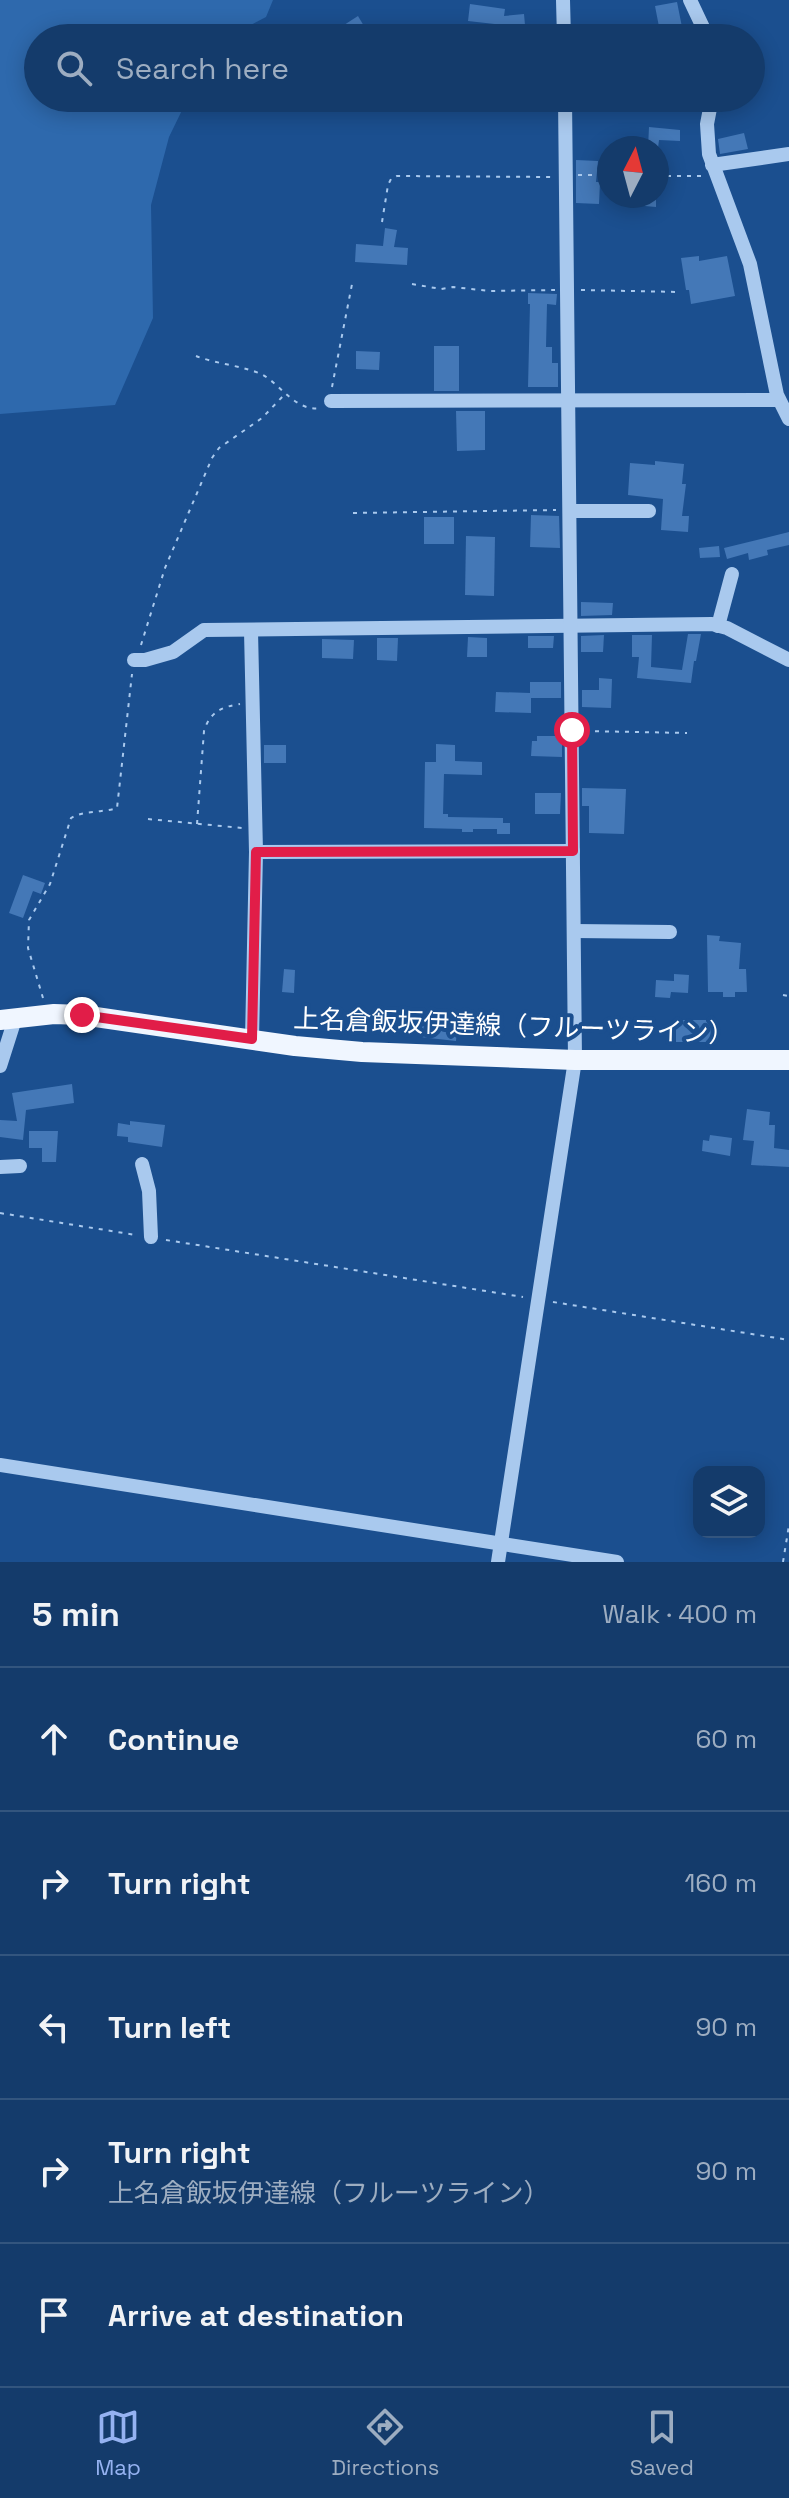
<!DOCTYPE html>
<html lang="en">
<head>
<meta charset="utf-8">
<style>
  body { margin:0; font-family:"Space Grotesk","Noto Sans JP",sans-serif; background:#1d4271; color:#f1f3f6 }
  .controls { position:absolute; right:24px; bottom:24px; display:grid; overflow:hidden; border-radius:16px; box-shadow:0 4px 20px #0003 }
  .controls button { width:72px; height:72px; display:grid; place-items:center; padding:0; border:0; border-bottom:2px solid #33557e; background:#143b6b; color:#f1f3f6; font:40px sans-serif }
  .compass { position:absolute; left:597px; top:136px; width:72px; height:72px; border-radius:50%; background:#143b6b; box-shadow:0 4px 20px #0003; rotate:6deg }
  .stop { position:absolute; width:24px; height:24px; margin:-18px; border:6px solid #e11d48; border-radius:50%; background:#fff }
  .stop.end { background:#e11d48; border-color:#fff; box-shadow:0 2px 8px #0008 }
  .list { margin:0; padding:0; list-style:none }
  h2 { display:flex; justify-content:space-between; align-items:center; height:104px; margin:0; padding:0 32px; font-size:34px }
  h2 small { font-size:26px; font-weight:400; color:#9dadc1 }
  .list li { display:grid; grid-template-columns:52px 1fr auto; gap:24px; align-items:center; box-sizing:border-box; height:144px; padding:0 32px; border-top:2px solid #33557e }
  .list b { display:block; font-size:30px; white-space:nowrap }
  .list p { margin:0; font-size:26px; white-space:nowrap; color:#9dadc1 }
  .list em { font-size:26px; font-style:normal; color:#9dadc1 }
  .icon { flex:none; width:44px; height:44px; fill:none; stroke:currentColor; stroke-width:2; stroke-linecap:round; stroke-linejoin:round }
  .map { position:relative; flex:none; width:789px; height:1562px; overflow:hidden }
  .search { position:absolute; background:#143b6b; box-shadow:0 4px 20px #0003; left:24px; right:24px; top:24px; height:88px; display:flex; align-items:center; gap:20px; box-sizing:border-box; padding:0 28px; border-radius:44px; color:#9dadc1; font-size:30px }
  .sheet { height:824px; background:#143b6b }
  nav { display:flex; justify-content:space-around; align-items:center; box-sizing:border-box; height:112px; border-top:2px solid #33557e; background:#143b6b; font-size:22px; color:#9dadc1 }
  nav a { display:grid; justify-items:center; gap:4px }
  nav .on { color:#95b2f1 }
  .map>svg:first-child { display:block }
</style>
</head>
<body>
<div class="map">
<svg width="789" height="1562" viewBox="0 0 789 1562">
  <rect width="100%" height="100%" fill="#1b4f8f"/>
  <!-- green -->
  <polygon fill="#2e69ad" points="0,0 273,0 266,17 226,38 38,38 38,98 188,98 169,137 151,205 153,318 115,405 0,414"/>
  <!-- building -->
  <g fill="#4478b7">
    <polygon points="677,2 682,27 689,26 692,38 654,38 654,33 660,32 655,6"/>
    <polygon points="470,4 505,9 504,16 524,14 526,36 513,38 512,26 468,21"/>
    <polygon points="358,16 371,38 353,38 344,25"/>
    <polygon points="649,127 680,130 680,141 659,140 658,148 648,148"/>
    <polygon points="744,133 748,149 720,154 718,139"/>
    <polygon points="576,160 598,161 596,182 600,182 599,204 576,203"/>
    <polygon points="623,196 656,196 656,207 623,204"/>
    <polygon points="385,228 397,230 394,247 408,248 407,265 355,262 356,244 383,246"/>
    <polygon points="699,256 699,261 727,256 735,296 691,304 689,290 686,290 681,258"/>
    <polygon points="528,293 557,294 556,305 547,304 546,347 552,347 552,363 558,363 558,387 528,387 530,304 528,304"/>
    <rect x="434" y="346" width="25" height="45"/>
    <polygon points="356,351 380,352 379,370 356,369"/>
    <polygon points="456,411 485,411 485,450 457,451"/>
    <polygon points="655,461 684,464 682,484 686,484 682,516 689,516 688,532 661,530 663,499 628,495 630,463 655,465"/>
    <polygon points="531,515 559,516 560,548 530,547"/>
    <rect x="424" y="517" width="30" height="27"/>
    <polygon points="789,532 789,545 767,550 768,555 749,560 748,553 727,559 724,548"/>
    <polygon points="466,536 495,537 494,596 465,595"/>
    <polygon points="719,546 720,557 700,558 699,548"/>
    <polygon points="581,602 613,603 612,615 581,616"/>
    <polygon points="688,634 701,634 696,661 694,661 691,683 637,678 639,657 632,657 632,635 652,635 651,667 682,670"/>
    <polygon points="604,635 603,652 581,652 581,636"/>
    <polygon points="528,636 554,636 553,648 528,648"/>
    <polygon points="468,637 487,638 487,657 467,657"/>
    <polygon points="377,638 398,638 397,661 377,660"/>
    <polygon points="322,639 354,640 353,659 322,658"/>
    <polygon points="599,678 612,679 611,708 582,707 582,690 599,690"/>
    <polygon points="530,682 561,682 561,698 531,698 531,713 495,712 496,692 530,693"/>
    <polygon points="537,736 562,736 562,757 531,756 532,741 537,741"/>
    <polygon points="436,744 455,745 455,761 482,762 482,775 444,774 443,814 448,814 448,817 503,818 503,823 510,823 510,834 497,834 497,829 473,829 473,832 462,832 462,829 424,828 425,762 436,762"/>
    <rect x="264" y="745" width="22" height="18"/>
    <polygon points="582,788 626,789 624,834 589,833 589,806 582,806"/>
    <polygon points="535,793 561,793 560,814 535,814"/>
    <polygon points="23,875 45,883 41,894 33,891 23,918 9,913"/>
    <polygon points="707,935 720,936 719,941 741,943 739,969 746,969 747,992 735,992 735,997 723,997 723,992 708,992"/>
    <polygon points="284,969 295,970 294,993 282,992"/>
    <polygon points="674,974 689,975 688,993 671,992 670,998 655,997 656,980 674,981"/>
    <polygon points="423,1014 458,1018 456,1041 420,1037"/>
    <rect x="676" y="1020" width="35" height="22"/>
    <polygon points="72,1084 74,1103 26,1110 23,1140 0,1137 0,1120 17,1121 12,1093"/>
    <polygon points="747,1109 770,1112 769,1125 775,1125 774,1148 789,1150 789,1167 751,1165 754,1141 743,1140"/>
    <polygon points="130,1121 165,1125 162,1147 128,1142 128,1137 117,1136 118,1123 130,1125"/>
    <polygon points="29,1131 58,1131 56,1162 42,1162 42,1148 29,1148"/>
    <polygon points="710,1135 732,1138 730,1156 702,1151 703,1140 709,1141"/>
  </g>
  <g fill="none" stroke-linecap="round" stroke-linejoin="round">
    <!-- path -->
    <g stroke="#a9c9ee" stroke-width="2" stroke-dasharray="4 6" stroke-linecap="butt">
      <polyline points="578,175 609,175"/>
      <polyline points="657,176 703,176"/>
      <polyline points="382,222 388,185 391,179 397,176 552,177"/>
      <polyline points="412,284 441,289 453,287 490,291 555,290"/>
      <polyline points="581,290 680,292"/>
      <path d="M 196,356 C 216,364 245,366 263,375 C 282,386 296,412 321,408"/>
      <polyline points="332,387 353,279"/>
      <polyline points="353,513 556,510"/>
      <polyline points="141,645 165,568 212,458 219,448 262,418 286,393"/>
      <polyline points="585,731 687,733"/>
      <polyline points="148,819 242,828"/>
      <path d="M 197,824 L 204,731 C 210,712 221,707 240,704"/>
      <polyline points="783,995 789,996"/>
      <path d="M 43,998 L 28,948 L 29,920 L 50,884 L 71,818 C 84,810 102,813 117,808 L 132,674"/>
      <polyline points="0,1213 136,1235"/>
      <polyline points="166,1240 523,1297"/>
      <polyline points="553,1302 789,1340"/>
      <polyline points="783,1562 789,1525"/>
    </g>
    <!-- minor -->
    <g stroke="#a9c9ee" stroke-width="14">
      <polyline points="563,0 564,38"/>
      <polyline points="690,0 708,38"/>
      <polyline points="712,98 707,124 709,154 750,264 777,395 789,419"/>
      <polyline points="712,165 789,154"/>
      <polyline points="331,401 779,400"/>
      <polyline points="570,511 649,511"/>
      <polyline points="718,626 732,574"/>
      <polyline points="251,631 256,852 252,1039"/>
      <polyline points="134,660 145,660 173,652 204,630 712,624 727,628 789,660"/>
      <polyline points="256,852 573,851"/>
      <polyline points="574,931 670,932"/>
      <polyline points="0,1066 15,1019"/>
      <polyline points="142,1164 149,1191 151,1237"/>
      <polyline points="0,1167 20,1166"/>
      <polyline points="0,1465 617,1562"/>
      <polyline points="498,1562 575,1060 565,98"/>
    </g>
    <!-- major -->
    <polyline stroke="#f0f6ff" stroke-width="20" points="0,1020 54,1014 82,1015 295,1046 362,1052 575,1060 789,1060"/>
  </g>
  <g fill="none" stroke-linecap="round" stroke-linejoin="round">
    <!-- route -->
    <polyline stroke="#e11d48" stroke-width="10" points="82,1015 252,1039 256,852 573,851 572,730"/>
  </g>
  <g text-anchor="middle" stroke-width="8" stroke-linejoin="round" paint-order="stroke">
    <!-- street labels -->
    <g font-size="26" fill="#fff" stroke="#1b4f8f">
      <text transform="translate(514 1026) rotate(2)" y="9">上名倉飯坂伊達線（フルーツライン）</text>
    </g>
  </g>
</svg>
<div class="controls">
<button><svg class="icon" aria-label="layers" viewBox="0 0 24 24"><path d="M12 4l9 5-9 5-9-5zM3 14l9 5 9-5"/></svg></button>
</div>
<svg class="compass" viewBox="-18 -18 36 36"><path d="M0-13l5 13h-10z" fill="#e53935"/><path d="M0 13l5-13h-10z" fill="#9dadc1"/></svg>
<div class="stop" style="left:572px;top:730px"></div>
<div class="stop end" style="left:82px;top:1015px"></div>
<div class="search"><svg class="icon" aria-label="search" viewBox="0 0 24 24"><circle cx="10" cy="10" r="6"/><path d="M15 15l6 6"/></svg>Search here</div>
</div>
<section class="sheet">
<h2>5 min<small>Walk · 400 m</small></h2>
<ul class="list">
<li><svg class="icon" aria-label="ahead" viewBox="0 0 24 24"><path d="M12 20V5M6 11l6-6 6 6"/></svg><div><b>Continue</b></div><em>60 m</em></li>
<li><svg class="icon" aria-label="right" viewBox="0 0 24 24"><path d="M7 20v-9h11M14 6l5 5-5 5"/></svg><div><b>Turn right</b></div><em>160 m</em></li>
<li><svg class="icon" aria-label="left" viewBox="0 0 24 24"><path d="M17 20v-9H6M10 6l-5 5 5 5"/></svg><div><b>Turn left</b></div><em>90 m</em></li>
<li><svg class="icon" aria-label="right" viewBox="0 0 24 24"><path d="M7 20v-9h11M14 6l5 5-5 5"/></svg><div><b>Turn right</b><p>上名倉飯坂伊達線（フルーツライン）</p></div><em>90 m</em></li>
<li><svg class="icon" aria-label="arrive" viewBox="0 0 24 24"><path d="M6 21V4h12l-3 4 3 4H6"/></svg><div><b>Arrive at destination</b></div></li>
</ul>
</section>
<nav>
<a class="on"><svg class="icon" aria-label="map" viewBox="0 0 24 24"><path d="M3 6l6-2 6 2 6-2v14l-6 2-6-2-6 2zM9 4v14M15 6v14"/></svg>Map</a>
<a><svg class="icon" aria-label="directions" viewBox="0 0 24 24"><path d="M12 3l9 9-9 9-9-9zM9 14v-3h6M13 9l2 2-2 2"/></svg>Directions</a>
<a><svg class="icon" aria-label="saved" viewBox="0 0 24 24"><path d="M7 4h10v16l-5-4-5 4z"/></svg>Saved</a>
</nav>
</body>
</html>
